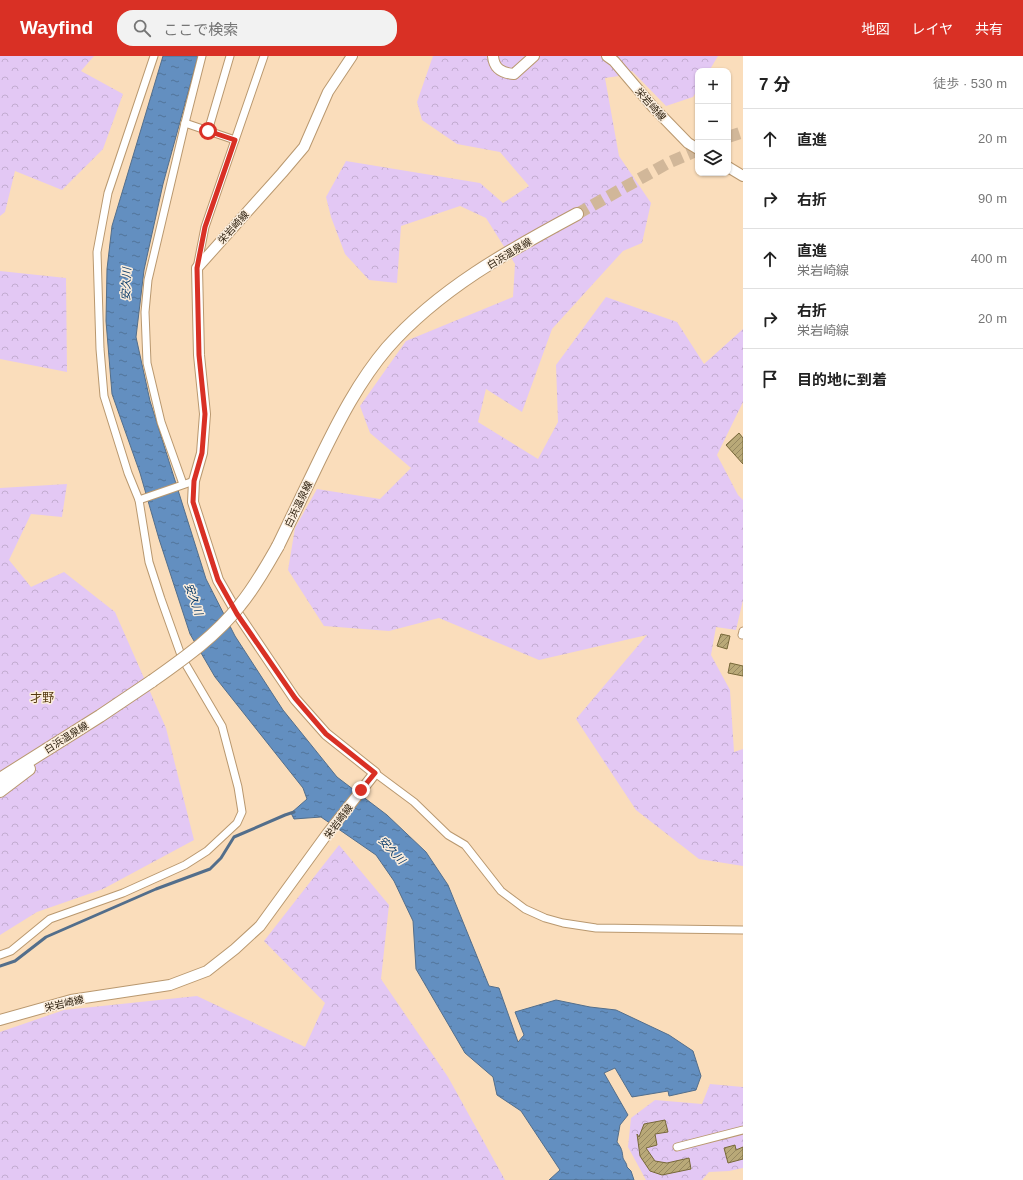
<!DOCTYPE html>
<html lang="ja">
<head>
<meta charset="utf-8">
<style>
  body { margin:0; font-family:Helvetica,"Noto Sans JP",sans-serif; background:#f2f2f2; color:#222 }
  .controls { position:absolute; right:12px; top:12px; display:grid; overflow:hidden; border-radius:8px; box-shadow:0 1px 3px #0004 }
  .controls button { width:36px; height:36px; display:grid; place-items:center; padding:0; border:0; border-bottom:1px solid #e0e0e0; background:#fff; color:#222; font:20px sans-serif }
  .stop { position:absolute; width:12px; height:12px; margin:-9px; border:3px solid #d93025; border-radius:50%; background:#fff }
  .stop.end { background:#d93025; border-color:#fff; box-shadow:0 1px 4px #0008 }
  .list { margin:0; padding:0; list-style:none }
  h2 { display:flex; justify-content:space-between; align-items:center; height:52px; margin:0; padding:0 16px; font-size:17px }
  h2 small { font-size:13px; font-weight:400; color:#767676 }
  .list li { display:grid; grid-template-columns:26px 1fr auto; gap:12px; align-items:center; box-sizing:border-box; height:60px; padding:0 16px; border-top:1px solid #e0e0e0 }
  .list b { display:block; font-size:15px; white-space:nowrap }
  .list p { margin:0; font-size:13px; white-space:nowrap; color:#767676 }
  .list em { font-size:13px; font-style:normal; color:#767676 }
  .icon { flex:none; width:22px; height:22px; fill:none; stroke:currentColor; stroke-width:2; stroke-linecap:round; stroke-linejoin:round }
  .map { position:relative; flex:none; width:743px; height:1124px; overflow:hidden }
  header { display:flex; align-items:center; gap:24px; box-sizing:border-box; height:56px; padding:0 20px; background:#d93025; color:#fff }
  header strong { font-size:19px }
  nav { display:flex; gap:22px; margin-inline-start:auto; font-size:14px }
  .search { width:280px; height:36px; background:#f2f2f2; display:flex; align-items:center; gap:10px; box-sizing:border-box; padding:0 14px; border-radius:16px; color:#767676; font-size:15px }
  main { display:flex }
  aside { flex:1; background:#fff }
  .map>svg:first-child { display:block }
</style>
</head>
<body>
<header>
<strong>Wayfind</strong>
<div class="search"><svg class="icon" aria-label="search" viewBox="0 0 24 24"><circle cx="10" cy="10" r="6"/><path d="M15 15l6 6"/></svg>ここで検索</div>
<nav><a>地図</a><a>レイヤ</a><a>共有</a></nav>
</header>
<main>
<div class="map">
<svg width="743" height="1124" viewBox="0 0 743 1124">
  <defs>
    <pattern id="forest-crowns" width="20" height="18" patternUnits="userSpaceOnUse"><rect width="20" height="18" fill="#e3c8f4"/><path d="M2 6a3 3 0 1 1 6 0M12 15a3 3 0 1 1 6 0" fill="none" stroke="#c3acd0"/></pattern>
    <pattern id="water-ripples" width="26" height="14" patternUnits="userSpaceOnUse"><rect width="26" height="14" fill="#638fc0"/><path d="M2 4q2-2 4 0t4 0M15 11q2-2 4 0t4 0" fill="none" stroke="#52749a"/></pattern>
    <pattern id="building-hatch" width="6" height="6" patternUnits="userSpaceOnUse"><rect width="6" height="6" fill="#b9a978"/><path d="M-1 1l2-2M0 6l6-6M5 7l2-2" fill="none" stroke="#978961"/></pattern>
  </defs>
  <rect width="100%" height="100%" fill="#faddbb"/>
  <!-- forest -->
  <g fill="url(#forest-crowns)">
    <polygon points="0,0 94,0 81,15 123,38 103,93 62,134 15,115 5,156 0,160"/>
    <polygon points="433,0 718,0 709,15 698,15 698,33 693,41 666,50 632,15 619,20 605,22 619,100 651,147 642,187 623,195 552,273 522,356 486,333 478,366 538,403 558,366 556,309 606,241 677,266 704,308 743,273 743,346 717,399 738,439 743,444 743,544 736,574 716,571 711,599 730,634 734,696 743,693 743,810 699,803 636,754 576,663 647,579 539,604 439,562 389,575 324,570 288,514 295,472 317,433 380,443 411,412 370,377 360,350 406,285 513,241 515,208 486,162 460,150 401,170 397,227 369,224 345,198 331,161 326,141 346,105 480,127 503,147 529,130 500,96 457,88 422,64 417,46"/>
    <polygon points="0,215 66,222 67,316 0,303"/>
    <polygon points="67,428 62,461 31,458 9,504 31,531 64,516 115,556 166,672 194,784 103,833 37,856 0,879 0,432"/>
    <polygon points="339,789 389,849 381,923 448,1021 505,1124 0,1124 0,976 64,954 197,940 305,991 325,947 264,885"/>
    <polygon points="710,1028 743,1031 743,1112 729,1115 709,1116 702,1124 646,1124 628,1091 631,1062 655,1044 702,1048"/>
  </g>
  <!-- water -->
  <path fill="url(#water-ripples)" stroke="#536e8b" d="M 163,0 L 198,0 L 163,128 L 144,214 L 136,281 L 150,345 L 206,523 L 235,580 L 283,654 L 337,721 L 387,759 L 426,796 L 448,829 L 489,930 L 499,932 L 518,986 L 524,979 L 515,956 L 556,944 L 590,951 L 616,954 L 669,979 L 693,995 L 701,1020 L 696,1034 L 669,1040 L 668,1035 L 632,1041 L 615,1012 L 604,1017 L 628,1059 L 620,1069 L 617,1086 C 622,1093 622,1094 623,1102 C 624,1105 627,1107 627,1111 L 631,1115 L 634,1124 L 549,1124 L 560,1114 L 521,1055 L 497,1039 L 493,1021 L 465,997 L 416,913 L 413,865 L 394,825 L 376,799 L 321,761 L 294,763 L 291,757 L 307,743 L 303,732 L 215,621 L 190,578 L 159,483 L 140,417 L 112,338 L 106,265 L 107,213 L 112,170 Z"/>
  <g fill="none" stroke-linecap="round" stroke-linejoin="round">
    <!-- stream -->
    <polyline stroke="#536e8b" stroke-width="3" points="0,910 15,905 46,881 156,833 210,813 221,802 234,781 285,759 294,756"/>
  </g>
  <!-- building -->
  <g fill="url(#building-hatch)" stroke="#776839">
    <polygon points="739,377 743,382 743,408 726,389"/>
    <polygon points="721,578 730,580 727,593 717,590"/>
    <polygon points="730,607 743,610 743,620 728,617"/>
    <polygon points="665,1064 668,1076 655,1078 657,1089 646,1092 655,1105 667,1107 689,1102 691,1113 662,1119 650,1115 640,1100 637,1078 639,1081 644,1068"/>
    <polygon points="735,1089 736,1094 743,1091 743,1103 728,1107 724,1092"/>
  </g>
  <g fill="none" stroke-linecap="round" stroke-linejoin="round">
    <!-- primary-tunnel -->
    <g stroke="#d1b799" stroke-width="12" stroke-dasharray="12 6" stroke-linecap="butt">
      <polyline points="728,81 743,76"/>
      <polyline points="577,158 668,107 698,94"/>
    </g>
    <defs>
      <g id="minor">
        <polyline points="185,67 235,84"/>
        <polyline points="208,75 230,0"/>
        <polyline points="197,212 205,171 264,0"/>
        <polyline points="183,428 161,366 147,307 145,256 148,224 185,67 202,0"/>
        <polyline points="139,444 194,425"/>
        <polyline points="742,579 743,575"/>
        <polyline points="375,717 414,746 448,779 465,789 501,835 525,853 545,862 563,867 596,872 743,874"/>
        <polyline points="0,899 11,895 50,863 123,837 185,809 207,795 237,767 242,756 238,731 222,670 182,602 161,543 149,506 139,444 128,417 104,340 100,293 97,196 108,137 154,0"/>
        <polyline points="677,1091 743,1074"/>
      </g>
      <g id="secondary">
        <path d="M 493,0 C 494,13 502,17 514,18 L 534,0"/>
        <polyline points="607,0 614,5 653,51 688,87 698,93"/>
        <polyline points="728,111 743,120"/>
        <polyline points="0,964 71,944 170,929 207,915 235,893 260,870 327,778 375,717 326,678 295,643 237,557 218,524 193,446 194,425 202,397 205,358 199,299 197,212 282,117 304,91 328,36 352,0"/>
      </g>
      <g id="primary">
        <path d="M 278,490 C 292,461 306,432 320,403 C 339,364 359,325 387,292 C 439,233 508,195 577,158"/>
        <polyline points="0,723 100,660 152,625"/>
        <polyline points="0,735 29,713"/>
      </g>
    </defs>
    <!-- minor casing -->
    <use href="#minor" stroke="#b9986f" stroke-width="9"/>
    <!-- secondary casing -->
    <use href="#secondary" stroke="#b9986f" stroke-width="12"/>
    <!-- primary casing -->
    <use href="#primary" stroke="#b9986f" stroke-width="14"/>
    <!-- minor -->
    <use href="#minor" stroke="#fff" stroke-width="7"/>
    <!-- secondary -->
    <use href="#secondary" stroke="#fff" stroke-width="10"/>
    <!-- primary -->
    <use href="#primary" stroke="#fff" stroke-width="12"/>
    <defs>
      <path id="primary-bridge" d="M 152,625 C 183,603 216,580 240,549 C 255,531 266,511 278,490"/>
    </defs>
    <!-- primary-bridge casing -->
    <use href="#primary-bridge" stroke="#b9986f" stroke-width="14" stroke-linecap="butt"/>
    <!-- primary-bridge -->
    <use href="#primary-bridge" stroke="#fff" stroke-width="12"/>
  </g>
  <g fill="none" stroke-linecap="round" stroke-linejoin="round">
    <!-- route -->
    <polyline stroke="#d93025" stroke-width="5" points="208,75 235,84 205,171 197,212 199,299 205,358 202,397 194,425 193,446 218,524 237,558 295,642 326,678 375,717 361,734"/>
  </g>
  <g text-anchor="middle" stroke-width="3" stroke-linejoin="round" paint-order="stroke">
    <!-- street labels -->
    <g font-size="10" fill="#2d200f" stroke="#fbeddc">
      <text transform="translate(651 48) rotate(48)" y="4">栄岩崎線</text>
      <text transform="translate(233 171) rotate(-48)" y="4">栄岩崎線</text>
      <text transform="translate(509 197) rotate(-31)" y="4">白浜温泉線</text>
      <text transform="translate(298 448) rotate(-64)" y="4">白浜温泉線</text>
      <text transform="translate(66 681) rotate(-32)" y="4">白浜温泉線</text>
      <text transform="translate(338 765) rotate(-53)" y="4">栄岩崎線</text>
      <text transform="translate(64 947) rotate(-13)" y="4">栄岩崎線</text>
    </g>
    <!-- water labels -->
    <g font-size="11" font-style="italic" fill="#0a3b69" stroke="#fbeddc">
      <text transform="translate(126 228) rotate(-88)" y="4">安久川</text>
      <text transform="translate(194 543) rotate(71)" y="4">安久川</text>
      <text transform="translate(392 794) rotate(47)" y="4">安久川</text>
    </g>
    <!-- quarter labels -->
    <g font-size="12" fill="#55380f" stroke="#fbeddc">
      <text x="42" y="646">才野</text>
    </g>
  </g>
</svg>
<div class="controls">
<button>+</button>
<button>−</button>
<button><svg class="icon" aria-label="layers" viewBox="0 0 24 24"><path d="M12 4l9 5-9 5-9-5zM3 14l9 5 9-5"/></svg></button>
</div>
<div class="stop" style="left:208px;top:75px"></div>
<div class="stop end" style="left:361px;top:734px"></div>
</div>
<aside>
<h2>7 分<small>徒歩 · 530 m</small></h2>
<ul class="list">
<li><svg class="icon" aria-label="ahead" viewBox="0 0 24 24"><path d="M12 20V5M6 11l6-6 6 6"/></svg><div><b>直進</b></div><em>20 m</em></li>
<li><svg class="icon" aria-label="right" viewBox="0 0 24 24"><path d="M7 20v-9h11M14 6l5 5-5 5"/></svg><div><b>右折</b></div><em>90 m</em></li>
<li><svg class="icon" aria-label="ahead" viewBox="0 0 24 24"><path d="M12 20V5M6 11l6-6 6 6"/></svg><div><b>直進</b><p>栄岩崎線</p></div><em>400 m</em></li>
<li><svg class="icon" aria-label="right" viewBox="0 0 24 24"><path d="M7 20v-9h11M14 6l5 5-5 5"/></svg><div><b>右折</b><p>栄岩崎線</p></div><em>20 m</em></li>
<li><svg class="icon" aria-label="arrive" viewBox="0 0 24 24"><path d="M6 21V4h12l-3 4 3 4H6"/></svg><div><b>目的地に到着</b></div></li>
</ul>
</aside>
</main>
</body>
</html>
